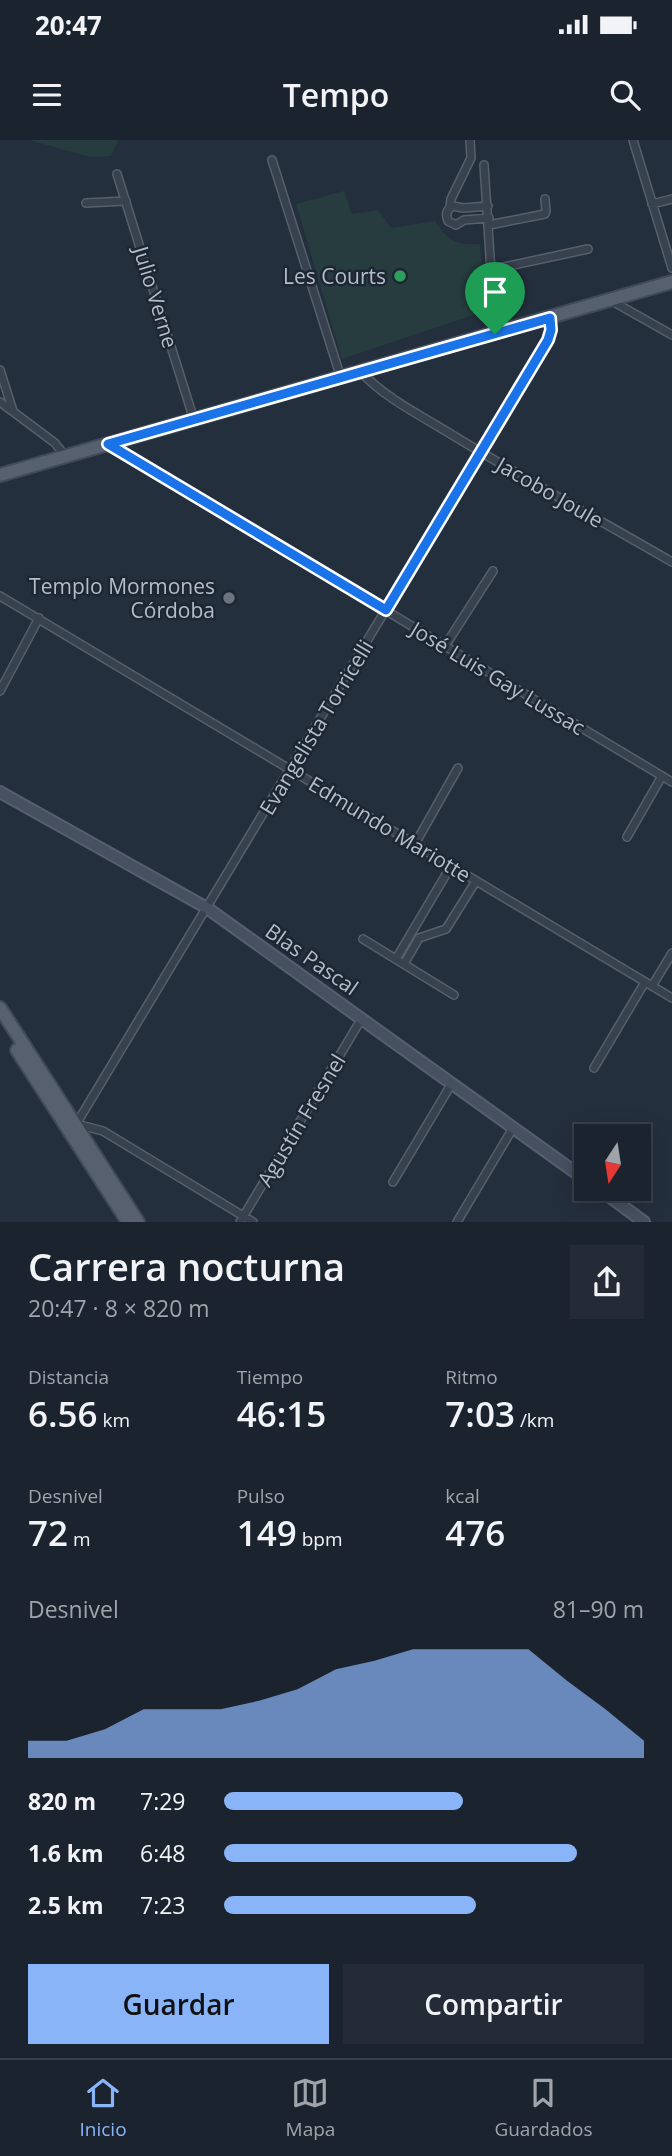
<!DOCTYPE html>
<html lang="es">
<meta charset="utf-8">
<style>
:root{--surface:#1b232e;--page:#242b36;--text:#f1f3f6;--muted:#a0a4aa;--line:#39404a;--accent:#8ab4f8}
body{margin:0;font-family:"Open Sans",sans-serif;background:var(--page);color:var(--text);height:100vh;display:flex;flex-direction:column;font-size:26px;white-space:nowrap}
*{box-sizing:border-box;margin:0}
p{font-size:23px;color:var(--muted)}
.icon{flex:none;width:38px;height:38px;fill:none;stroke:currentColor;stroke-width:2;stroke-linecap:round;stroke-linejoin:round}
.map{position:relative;height:1082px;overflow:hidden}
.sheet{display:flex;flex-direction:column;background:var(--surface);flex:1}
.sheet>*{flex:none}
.needle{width:46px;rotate:192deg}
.buttons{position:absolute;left:574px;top:984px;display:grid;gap:14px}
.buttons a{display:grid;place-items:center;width:77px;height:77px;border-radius:0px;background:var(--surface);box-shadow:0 4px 18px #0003,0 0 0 2px var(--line);font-size:35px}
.pin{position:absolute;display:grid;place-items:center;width:60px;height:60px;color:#fff;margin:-72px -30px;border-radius:50% 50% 50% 0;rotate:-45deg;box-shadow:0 0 7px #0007}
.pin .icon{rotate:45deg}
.round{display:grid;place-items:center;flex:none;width:74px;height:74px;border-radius:0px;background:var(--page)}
.head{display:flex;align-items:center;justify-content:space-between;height:119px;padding:0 28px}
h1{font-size:38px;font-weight:600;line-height:52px}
.metrics{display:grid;grid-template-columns:repeat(3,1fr);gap:10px;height:119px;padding:7px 28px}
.metrics div{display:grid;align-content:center}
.metrics b{font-size:35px;font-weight:600}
.metrics small{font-size:19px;font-weight:400}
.metrics p{font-size:19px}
.chart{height:196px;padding:14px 28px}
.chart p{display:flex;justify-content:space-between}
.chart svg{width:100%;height:126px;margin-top:7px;fill:var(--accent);opacity:.7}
.action{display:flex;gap:14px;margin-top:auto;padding:14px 28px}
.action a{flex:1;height:80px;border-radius:0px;background:var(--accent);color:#111;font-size:28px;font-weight:600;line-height:80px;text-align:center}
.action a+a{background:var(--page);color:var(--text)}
ul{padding:0 28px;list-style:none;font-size:23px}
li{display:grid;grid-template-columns:112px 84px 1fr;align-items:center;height:52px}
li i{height:18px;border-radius:9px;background:var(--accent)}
.status{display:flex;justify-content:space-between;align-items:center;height:49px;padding:0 35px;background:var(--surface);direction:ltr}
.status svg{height:19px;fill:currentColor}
header{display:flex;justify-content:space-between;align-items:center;height:91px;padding:0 28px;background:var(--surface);font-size:32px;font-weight:600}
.menu{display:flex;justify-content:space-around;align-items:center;height:98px;border-top:2px solid var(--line);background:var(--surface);font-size:19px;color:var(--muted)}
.menu a{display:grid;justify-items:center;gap:4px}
.menu .current{color:var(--accent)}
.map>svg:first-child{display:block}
.green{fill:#263c3f}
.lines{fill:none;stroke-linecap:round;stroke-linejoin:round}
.street-casing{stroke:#565f6c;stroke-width:10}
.secondary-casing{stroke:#565f6c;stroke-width:14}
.primary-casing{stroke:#414a57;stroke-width:16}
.street{stroke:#38414e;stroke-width:7}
.secondary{stroke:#465061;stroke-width:10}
.primary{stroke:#56606e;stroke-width:12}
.route-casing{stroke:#fff;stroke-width:14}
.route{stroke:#1a73e8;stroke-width:9}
.leisure-dot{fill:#2e9e5b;stroke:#1d2633;stroke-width:2.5}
.worship-dot{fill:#6b7280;stroke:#1d2633;stroke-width:2.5}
.labels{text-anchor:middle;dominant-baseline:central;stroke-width:5;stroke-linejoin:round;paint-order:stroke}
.poi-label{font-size:21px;fill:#b4bcc9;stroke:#1d2633;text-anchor:end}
.street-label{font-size:21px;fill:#b4bcc9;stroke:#1d2633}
</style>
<div class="status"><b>20:47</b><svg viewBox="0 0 49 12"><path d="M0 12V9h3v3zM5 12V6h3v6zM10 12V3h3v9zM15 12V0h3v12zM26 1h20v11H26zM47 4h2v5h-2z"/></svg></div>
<header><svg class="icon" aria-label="menu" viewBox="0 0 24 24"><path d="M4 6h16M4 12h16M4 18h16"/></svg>Tempo<svg class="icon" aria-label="search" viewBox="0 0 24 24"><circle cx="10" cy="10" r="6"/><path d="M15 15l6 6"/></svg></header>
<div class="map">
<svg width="672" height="1082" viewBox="0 0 672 1082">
<rect width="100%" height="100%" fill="#242f3e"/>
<path class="green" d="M29,0H118L111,16L90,17Z
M344,51L352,74L378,70L391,88L435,81C447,100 457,106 480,104L486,167L485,171L342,219L296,64Z"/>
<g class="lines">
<defs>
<path id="street" d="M633,0L672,128
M272,20L341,238
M484,25L495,193
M117,34L194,280
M86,63L126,61
M652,64L672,59
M488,66L463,68L453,66C447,69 445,74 448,81L456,85L464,80L489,78
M450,67L451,59L471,18L470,0
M489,85L545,74L546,71L545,59
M490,130L588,109
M612,161L672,195
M0,230L13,271
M361,232C386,259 422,276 454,296C525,339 599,380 672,422
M0,262L55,303L65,316
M108,304L672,642
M0,456L672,858
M445,506L493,431
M0,551L39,478
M627,697L662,636
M415,704L458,628
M363,799L454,855
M396,819L451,726
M404,824L419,798L446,789L476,741
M652,846L672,813
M594,928L645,842
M76,984L103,991L253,1082
M75,986L548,200L551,190L550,178
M393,1042L452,943
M240,1082L362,878
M457,1082L513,988"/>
<path id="secondary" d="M0,652L207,768L586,1040
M598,1048L644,1082"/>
<path id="primary" d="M0,335L672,142
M0,868L138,1082
M17,910L128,1082"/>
</defs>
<use href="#street" class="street-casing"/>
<use href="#secondary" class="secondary-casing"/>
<use href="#primary" class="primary-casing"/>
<use href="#street" class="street"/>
<use href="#secondary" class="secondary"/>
<use href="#primary" class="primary"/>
</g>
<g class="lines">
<defs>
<path id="route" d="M550,178L551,190L548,200L386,470L108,304Z"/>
</defs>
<use href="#route" class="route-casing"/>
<use href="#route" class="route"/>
</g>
<circle class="leisure-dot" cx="400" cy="136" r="7"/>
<circle class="worship-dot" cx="229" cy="458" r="7"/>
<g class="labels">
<g class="poi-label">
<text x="386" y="136">Les Courts</text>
<text x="215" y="446">Templo Mormones<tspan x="215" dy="24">Córdoba</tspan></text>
</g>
<g class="street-label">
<text transform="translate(156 157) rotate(73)">Julio Verne</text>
<text transform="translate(550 352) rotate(30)">Jacobo Joule</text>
<text transform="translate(498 538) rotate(31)">José Luis Gay Lussac</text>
<text transform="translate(316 587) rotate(-59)">Evangelista Torricelli</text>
<text transform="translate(390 689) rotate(31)">Edmundo Mariotte</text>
<text transform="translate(312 819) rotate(35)">Blas Pascal</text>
<text transform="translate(301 980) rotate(-59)">Agustín Fresnel</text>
</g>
</g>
</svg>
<div class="buttons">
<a><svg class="needle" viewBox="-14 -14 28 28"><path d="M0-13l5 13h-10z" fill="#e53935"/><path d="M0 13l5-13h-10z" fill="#a0a4aa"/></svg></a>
</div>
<div class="pin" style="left:495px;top:194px;background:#1e9e55"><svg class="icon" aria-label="arrive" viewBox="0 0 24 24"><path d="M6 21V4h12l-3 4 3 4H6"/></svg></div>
</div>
<section class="sheet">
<div class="head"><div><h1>Carrera nocturna</h1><p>20:47 · 8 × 820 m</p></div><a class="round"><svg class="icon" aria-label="share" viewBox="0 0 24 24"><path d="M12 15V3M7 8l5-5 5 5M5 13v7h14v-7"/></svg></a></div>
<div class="metrics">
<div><p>Distancia</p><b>6.56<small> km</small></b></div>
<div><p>Tiempo</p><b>46:15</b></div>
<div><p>Ritmo</p><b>7:03<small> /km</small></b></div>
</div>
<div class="metrics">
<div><p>Desnivel</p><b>72<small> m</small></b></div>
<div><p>Pulso</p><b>149<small> bpm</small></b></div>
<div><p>kcal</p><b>476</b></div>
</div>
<div class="chart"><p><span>Desnivel</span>81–90 m</p>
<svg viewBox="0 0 160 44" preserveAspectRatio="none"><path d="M0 44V38L10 38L20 34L30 27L40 27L50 27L60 24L70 20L80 13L90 10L100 6L110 6L120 6L130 6L140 17L150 27L160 38V44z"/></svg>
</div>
<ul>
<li><b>820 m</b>7:29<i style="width:57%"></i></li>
<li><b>1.6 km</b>6:48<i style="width:84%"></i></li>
<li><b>2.5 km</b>7:23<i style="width:60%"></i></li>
</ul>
<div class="action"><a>Guardar</a><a>Compartir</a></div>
</section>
<nav class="menu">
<a class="current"><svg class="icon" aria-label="home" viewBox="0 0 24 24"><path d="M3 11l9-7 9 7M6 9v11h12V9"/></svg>Inicio</a>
<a><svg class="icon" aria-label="map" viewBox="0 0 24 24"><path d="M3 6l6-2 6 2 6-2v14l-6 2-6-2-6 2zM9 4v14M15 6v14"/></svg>Mapa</a>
<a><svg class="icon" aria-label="saved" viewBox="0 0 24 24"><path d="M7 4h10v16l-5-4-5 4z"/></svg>Guardados</a>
</nav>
